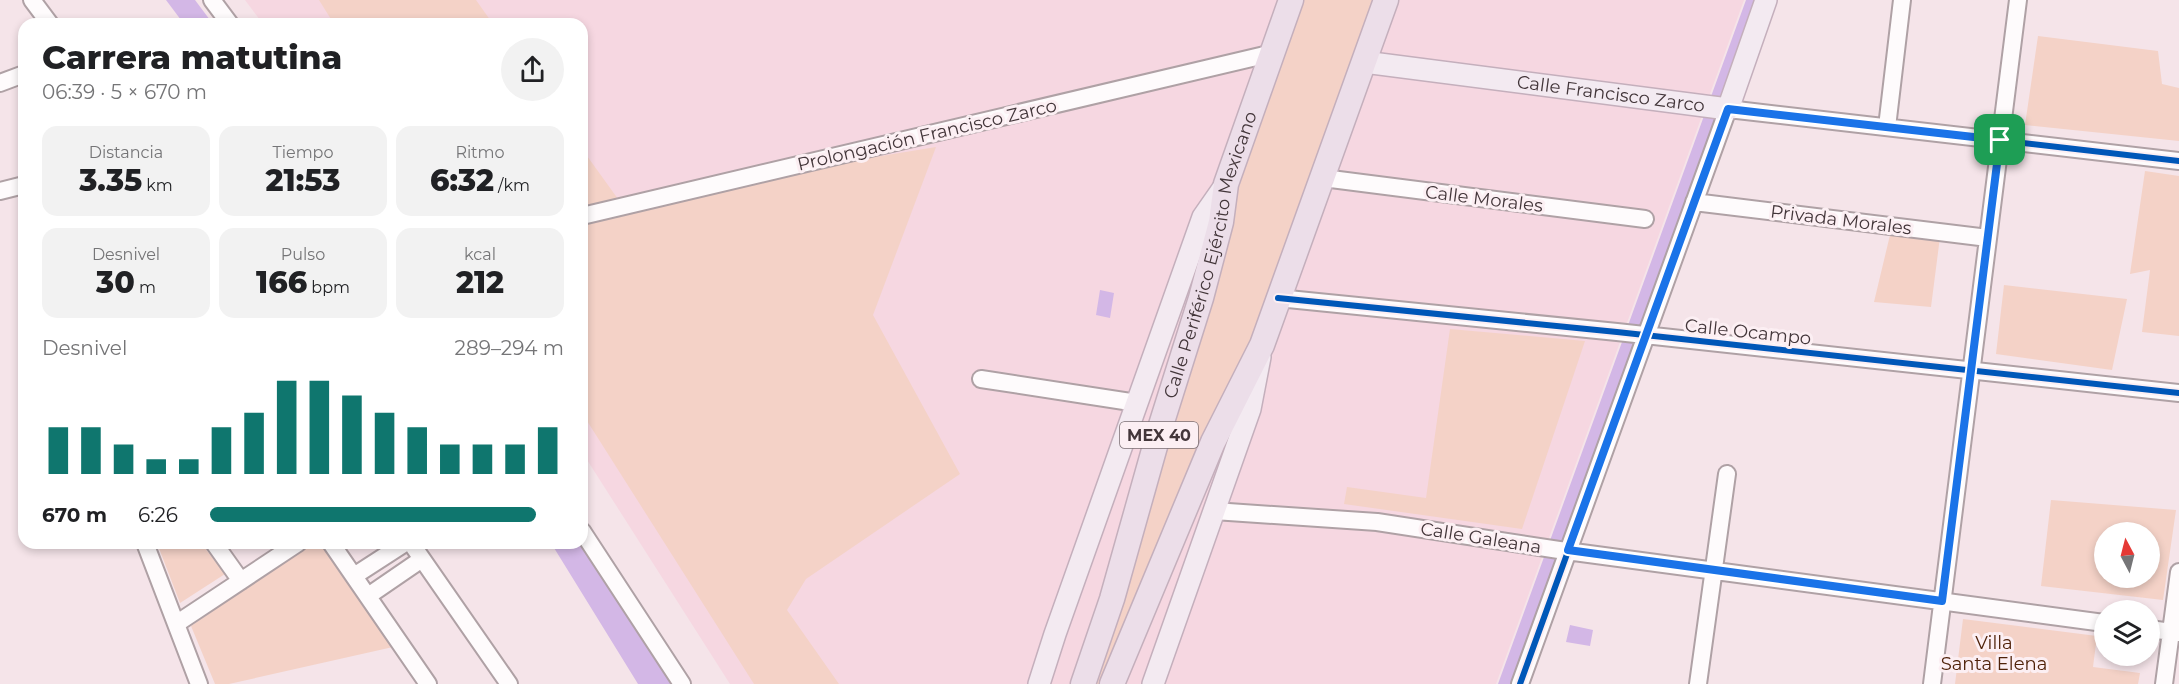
<!DOCTYPE html>
<html lang="es">
<meta charset="utf-8">
<style>
:root{--surface:#fff;--page:#f2f2f2;--text:#202124;--muted:#757577;--accent:#0f766e}
body{margin:0;font-family:Montserrat,sans-serif;background:var(--page);color:var(--text);height:100vh;display:flex;flex-direction:column;font-size:22px;white-space:nowrap}
*{box-sizing:border-box;margin:0}
p{font-size:20px;color:var(--muted)}
.icon{flex:none;width:33px;height:33px;fill:none;stroke:currentColor;stroke-width:2;stroke-linecap:round;stroke-linejoin:round}
.map{position:relative;flex:1;overflow:hidden}
.sheet{position:absolute;left:18px;top:18px;width:570px;height:531px;display:flex;flex-direction:column;background:var(--surface);border-radius:18px;box-shadow:0 3px 9px #0003}
.sheet>*{flex:none}
.needle{width:39px;rotate:353deg}
.fabs{position:absolute;left:2094px;top:522px;display:grid;gap:12px}
.fabs a{display:grid;place-items:center;width:66px;height:66px;border-radius:50%;background:var(--surface);box-shadow:0 3px 9px #0003;font-size:30px}
.pin{position:absolute;display:grid;place-items:center;width:51px;height:51px;color:#fff;margin:-26px;border-radius:12px;box-shadow:0 3px 9px #0006}
.round{display:grid;place-items:center;flex:none;width:63px;height:63px;border-radius:32px;background:var(--page)}
.headline{display:flex;align-items:center;justify-content:space-between;height:102px;padding:0 24px}
h1{font-size:33px;font-weight:800;line-height:45px}
.stats{display:grid;grid-template-columns:repeat(3,1fr);gap:9px;height:102px;padding:6px 24px}
.stats div{display:grid;align-content:center;border-radius:15px;background:var(--page);text-align:center}
.stats b{font-size:30px;font-weight:800}
.stats small{font-size:16px;font-weight:400}
.stats p{font-size:16px}
.chart{height:168px;padding:12px 24px}
.chart p{display:flex;justify-content:space-between}
.chart svg{width:100%;height:108px;margin-top:6px;stroke:var(--accent);stroke-width:6}
ul{padding:0 24px;list-style:none;font-size:20px}
li{display:grid;grid-template-columns:96px 72px 1fr;align-items:center;height:45px}
li i{height:15px;border-radius:8px;background:var(--accent)}
.map>svg:first-child{display:block}
.built{fill:#f6d7e1}
.green{fill:#f4d2c7;fill-rule:evenodd}
.water{fill:#d3b7e6}
.lines{fill:none;stroke-linecap:round;stroke-linejoin:round}
.minor-casing{stroke:#afa1a5;stroke-width:20}
.major-casing{stroke:#c4afbc;stroke-width:24}
.highway-casing{stroke:#c4afbc;stroke-width:27}
.minor{stroke:#fefbfc;stroke-width:16}
.major{stroke:#f3eaf1;stroke-width:21}
.highway{stroke:#ecdee9;stroke-width:24}
.cycleway-casing{stroke:#fceff3;stroke-width:10}
.cycleway{stroke:#0057b8;stroke-width:6}
.route-casing{stroke:#fff;stroke-width:12}
.route{stroke:#1a73e8;stroke-width:8}
.labels{text-anchor:middle;dominant-baseline:central;stroke-width:6;stroke-linejoin:round;paint-order:stroke}
.shield{fill:#fceff3;stroke:#7a6e72;stroke-width:1.5}
.shield-label{font-size:16px;font-weight:bold;fill:#43363a}
.street-label{font-size:18px;fill:#43363a;stroke:#fceff3}
.park-label{font-size:18px;fill:#4f2209;stroke:#fceff3}
</style>
<div class="map">
<svg width="2179" height="684" viewBox="0 0 2179 684">
<rect width="100%" height="100%" fill="#f5e4e9"/>
<path class="built" d="M245,0H1744L1496,684H730L582,452V24H263Z"/>
<path class="green" d="M319,0H476L493,24H334Z
M1302,0H1387L1258,342L1110,684H1092L1225,228Z
M2038,36L2158,51L2162,84L2179,88V141L2025,125Z
M936,147L873,315L960,474L806,579L787,610L839,684H754L582,413V149L618,199Z
M2145,171L2179,176V336L2142,332L2150,270L2130,274Z
M1890,235L1940,237L1931,307L1874,302Z
M2004,285L2127,299L2112,370L1996,354Z
M1450,329L1585,341L1522,529L1344,504L1347,487L1426,498Z
M2051,500L2176,510L2163,600L2041,586ZM2104,532H2150V578H2104Z
M157,543H201L225,574L180,603Z
M312,543H321L393,647L229,684H215L191,626Z
M1963,619L2097,636L2093,667L2140,673L2138,684H1955Z"/>
<path class="water" d="M166,0H195L213,24H184Z
M1746,0H1761L1514,684H1498Z
M1100,290L1114,293L1110,318L1096,315Z
M551,543H582L674,684H638Z
M1570,625L1593,630L1590,646L1566,642Z"/>
<g class="lines">
<defs>
<path id="minor" d="M32,0L50,24
M212,0L230,24
M0,83L24,74
M1887,127L1902,0
M1323,178L1645,219
M0,191L24,185
M1694,202L1988,238
M582,216L1273,53
M1278,298L1617,332L2179,393
M981,379L1137,403
M1214,511L1377,522L1559,550L2104,623
M582,531L682,684
M145,543L199,684
M214,543L241,581
M331,543L428,684
M411,543L509,684
M354,576L405,543
M368,596L422,559
M176,624L298,543
M2150,629L2179,633
M1520,684L1728,109L2179,161
M1698,684L1727,474
M1932,684L2018,0
M2164,684L2179,572"/>
<g id="major">
<path id="s1" d="M1364,62L1728,109L1766,0"/>
<path d="M1039,684L1055,634L1203,217L1226,184"/>
<path d="M1153,684L1250,409L1260,357"/>
</g>
<g id="highway">
<path id="s2" d="M1083,684L1112,599L1161,425L1201,298L1221,222L1226,184L1291,0"/>
<path d="M1112,684L1213,442L1262,345L1386,0"/>
</g>
</defs>
<use href="#minor" class="minor-casing"/>
<use href="#major" class="major-casing"/>
<use href="#highway" class="highway-casing"/>
<use href="#minor" class="minor"/>
<use href="#major" class="major"/>
<use href="#highway" class="highway"/>
<defs>
<path id="cycleway" d="M1278,298L1617,332L2179,393
M1520,684L1728,109L2179,161"/>
</defs>
<use href="#cycleway" class="cycleway-casing"/>
<use href="#cycleway" class="cycleway"/>
</g>
<g class="lines">
<defs>
<path id="route" d="M1728,109L2000,140L1942,601L1568,550Z"/>
</defs>
<use href="#route" class="route-casing"/>
<use href="#route" class="route"/>
</g>
<g class="labels">
<rect class="shield" x="1120" y="422" width="78" height="26" rx="4.5"/>
<g class="shield-label">
<text x="1159" y="435">MEX 40</text>
</g>
<g class="street-label">
<text stroke="none"><textPath href="#s1" startOffset="249">Calle Francisco Zarco</textPath></text>
<text transform="translate(927 135) rotate(-13)">Prolongación Francisco Zarco</text>
<text transform="translate(1484 199) rotate(7)">Calle Morales</text>
<text transform="translate(1841 220) rotate(7)">Privada Morales</text>
<text stroke="none"><textPath href="#s2" startOffset="448">Calle Periférico Ejército Mexicano</textPath></text>
<text transform="translate(1748 332) rotate(6)">Calle Ocampo</text>
<text transform="translate(1481 538) rotate(9)">Calle Galeana</text>
</g>
<g class="park-label">
<text x="1994" y="643">Villa<tspan x="1994" dy="21">Santa Elena</tspan></text>
</g>
</g>
</svg>
<div class="fabs">
<a><svg class="needle" viewBox="-14 -14 28 28"><path d="M0-13l5 13h-10z" fill="#e53935"/><path d="M0 13l5-13h-10z" fill="#757577"/></svg></a>
<a><svg class="icon" aria-label="layers" viewBox="0 0 24 24"><path d="M12 4l9 5-9 5-9-5zM3 14l9 5 9-5"/></svg></a>
</div>
<div class="pin" style="left:2000px;top:140px;background:#1e9e55"><svg class="icon" aria-label="arrive" viewBox="0 0 24 24"><path d="M6 21V4h12l-3 4 3 4H6"/></svg></div>
<section class="sheet">
<div class="headline"><div><h1>Carrera matutina</h1><p>06:39 · 5 × 670 m</p></div><a class="round"><svg class="icon" aria-label="share" viewBox="0 0 24 24"><path d="M12 15V3M7 8l5-5 5 5M5 13v7h14v-7"/></svg></a></div>
<div class="stats">
<div><p>Distancia</p><b>3.35<small> km</small></b></div>
<div><p>Tiempo</p><b>21:53</b></div>
<div><p>Ritmo</p><b>6:32<small> /km</small></b></div>
</div>
<div class="stats">
<div><p>Desnivel</p><b>30<small> m</small></b></div>
<div><p>Pulso</p><b>166<small> bpm</small></b></div>
<div><p>kcal</p><b>212</b></div>
</div>
<div class="chart"><p><span>Desnivel</span>289–294 m</p>
<svg viewBox="0 0 160 44" preserveAspectRatio="none"><path d="M5 44V25M15 44V25M25 44V32M35 44V38M45 44V38M55 44V25M65 44V19M75 44V6M85 44V6M95 44V12M105 44V19M115 44V25M125 44V32M135 44V32M145 44V32M155 44V25"/></svg>
</div>
<ul>
<li><b>670 m</b>6:26<i style="width:92%"></i></li>
</ul>
</section>
</div>
